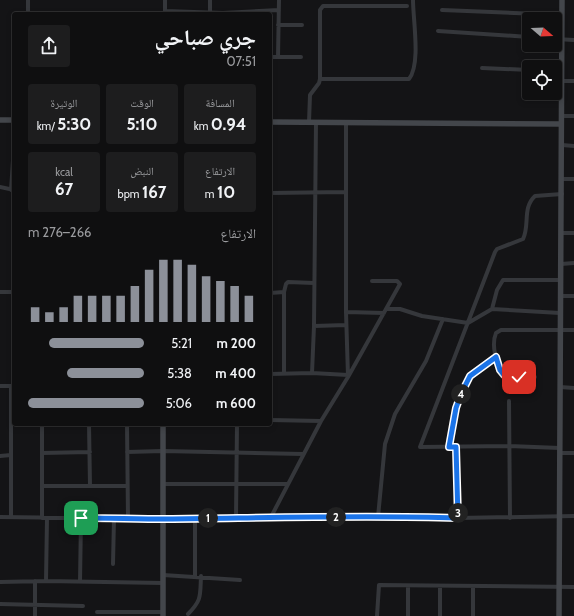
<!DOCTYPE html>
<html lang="ar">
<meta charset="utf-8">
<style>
:root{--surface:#0f0f10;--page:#1d1d1e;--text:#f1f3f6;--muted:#9b9c9f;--line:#2f2f30;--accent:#8c9099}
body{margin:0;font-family:Cabin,"Noto Naskh Arabic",sans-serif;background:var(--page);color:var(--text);direction:rtl;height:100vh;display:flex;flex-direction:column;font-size:15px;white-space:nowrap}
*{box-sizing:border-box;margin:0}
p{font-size:13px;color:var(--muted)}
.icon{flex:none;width:22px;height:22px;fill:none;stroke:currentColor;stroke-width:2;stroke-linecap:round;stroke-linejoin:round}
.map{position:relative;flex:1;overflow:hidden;direction:ltr}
.panel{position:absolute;left:12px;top:12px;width:260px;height:414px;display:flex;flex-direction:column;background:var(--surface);border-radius:4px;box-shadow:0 2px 6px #0003,0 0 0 1px var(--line);direction:rtl}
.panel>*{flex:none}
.needle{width:26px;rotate:109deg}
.controls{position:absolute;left:522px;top:12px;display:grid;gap:8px}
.controls a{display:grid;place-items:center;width:40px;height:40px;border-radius:4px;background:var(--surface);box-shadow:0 2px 6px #0003,0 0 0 1px var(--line);font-size:20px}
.pin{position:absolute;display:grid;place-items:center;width:34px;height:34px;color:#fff;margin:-17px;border-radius:8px;box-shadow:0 2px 6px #0006}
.km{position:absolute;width:20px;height:20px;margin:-10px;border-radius:50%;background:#222;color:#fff;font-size:11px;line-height:20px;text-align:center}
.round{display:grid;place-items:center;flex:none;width:42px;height:42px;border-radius:4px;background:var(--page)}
.summary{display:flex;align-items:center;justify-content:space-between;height:68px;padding:0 16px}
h1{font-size:22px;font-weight:800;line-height:30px}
.figures{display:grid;grid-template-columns:repeat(3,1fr);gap:6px;height:68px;padding:4px 16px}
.figures div{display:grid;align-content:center;border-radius:4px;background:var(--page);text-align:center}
.figures b{font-size:17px;font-weight:800}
.figures small{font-size:11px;font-weight:400}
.figures p{font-size:11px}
.chart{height:112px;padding:8px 16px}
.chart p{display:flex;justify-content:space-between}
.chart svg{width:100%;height:72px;margin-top:4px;stroke:var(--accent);stroke-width:6}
ul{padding:0 16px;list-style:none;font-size:13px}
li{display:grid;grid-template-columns:64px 48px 1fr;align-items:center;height:30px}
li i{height:10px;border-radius:5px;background:var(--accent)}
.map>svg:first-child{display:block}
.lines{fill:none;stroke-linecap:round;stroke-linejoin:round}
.street{stroke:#35373b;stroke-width:4}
.secondary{stroke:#43464b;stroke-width:5.5}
.route-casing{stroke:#fff;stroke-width:8}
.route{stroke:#1a73e8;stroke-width:5}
</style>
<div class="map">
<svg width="574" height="616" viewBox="0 0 574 616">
<rect width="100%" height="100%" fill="#141416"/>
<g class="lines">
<path class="street" d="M165,0V14
M210,0V13
M442,10L562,15
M165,11L223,13L279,10
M28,14V0
M278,25H302
M438,31L529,37
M555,39L574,40
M270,57H301
M278,57L279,0
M482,68L529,70
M555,71H562
M320,79H409C421,64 413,20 413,0
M562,81H574
M561,116H574
M309,122L310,95L319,83L320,79V10L323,6H407
M346,122V312L348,376
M562,145L574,146
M562,179H574
M0,187L14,190
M11,190L14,146
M270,193L346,192
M561,233H574
M270,261V122
M561,264L574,263
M0,292H14
M270,293L284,292
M561,296H574
M386,309H400L422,316L468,323L492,309L560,313
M492,309L497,290L503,280H561
M346,312L384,313
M314,326L346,325
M312,373L314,326L316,122
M270,374L312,373L348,375
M284,374V292L286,284L288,282L314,283
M535,377H519L504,375C496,365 491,345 496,333L501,330H574
M0,386H14
M560,387L574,388
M509,401L510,518
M270,420L321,421
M89,424L90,486
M127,424L128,518
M449,447L456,408L461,394L470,376L496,357
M456,447L458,518
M560,448L509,446L420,447L495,252L497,249L523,239C530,225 522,208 535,196L562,194
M127,452L163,451L303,454
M42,453L90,452
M560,453H574
M0,456L11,455
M163,484H287
M42,486H127
M0,517L163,519L271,517L397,516L458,518L574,516
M11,517V386
M271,517L321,421L348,377L400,284L397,281H372
M378,517L385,444L395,414L426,361L443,319
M42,518V424
M236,518L237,424
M195,519V576
M113,564L114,518
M163,575L240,580
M46,581L47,518
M0,582L46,581L163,583
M80,582L81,518
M440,586V616
M0,604L83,606
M97,612H163
M188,614C202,600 200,596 201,576
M35,616V581
M377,616L379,585L574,587
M408,616V586
M473,616V586"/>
<path class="secondary" d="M0,120H14
M270,122L561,124
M163,616V424
M559,616L562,0"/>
</g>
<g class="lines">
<defs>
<path id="route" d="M81,518C109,518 138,519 166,519C263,518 361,515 458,518L456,447H449L456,408L461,394L470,376L496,357L500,370L504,375L519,377"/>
</defs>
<use href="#route" class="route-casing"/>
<use href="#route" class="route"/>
</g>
</svg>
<div class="controls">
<a><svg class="needle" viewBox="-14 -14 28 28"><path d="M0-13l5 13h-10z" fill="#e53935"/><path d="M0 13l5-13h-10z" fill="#9b9c9f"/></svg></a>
<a><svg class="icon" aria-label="locate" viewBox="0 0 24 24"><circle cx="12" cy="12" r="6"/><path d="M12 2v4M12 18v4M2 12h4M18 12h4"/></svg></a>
</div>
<div class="pin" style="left:81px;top:518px;background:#1e9e55"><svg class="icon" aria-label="arrive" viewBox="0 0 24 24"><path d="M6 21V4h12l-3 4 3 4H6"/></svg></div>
<div class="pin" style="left:519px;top:377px;background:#d93025"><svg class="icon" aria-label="check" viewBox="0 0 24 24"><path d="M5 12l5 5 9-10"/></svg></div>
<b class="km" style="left:208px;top:518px">1</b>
<b class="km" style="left:336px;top:517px">2</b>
<b class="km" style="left:458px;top:513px">3</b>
<b class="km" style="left:461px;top:394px">4</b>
<section class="panel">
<div class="summary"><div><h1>جري صباحي</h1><p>07:51</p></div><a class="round"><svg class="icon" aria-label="share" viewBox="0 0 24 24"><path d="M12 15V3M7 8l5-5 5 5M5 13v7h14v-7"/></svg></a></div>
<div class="figures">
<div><p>المسافة</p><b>0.94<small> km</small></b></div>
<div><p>الوقت</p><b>5:10</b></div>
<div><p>الوتيرة</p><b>5:30<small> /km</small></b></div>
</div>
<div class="figures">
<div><p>الارتفاع</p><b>10<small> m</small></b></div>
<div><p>النبض</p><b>167<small> bpm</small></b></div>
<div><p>kcal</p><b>67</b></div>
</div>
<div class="chart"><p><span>الارتفاع</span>266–276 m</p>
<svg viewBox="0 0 160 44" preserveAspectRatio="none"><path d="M5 44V35M15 44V38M25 44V35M35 44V28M45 44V28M55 44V28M65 44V28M75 44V22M85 44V12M95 44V6M105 44V6M115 44V9M125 44V16M135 44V19M145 44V22M155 44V28"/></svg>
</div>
<ul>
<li><b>200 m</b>5:21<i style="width:82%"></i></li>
<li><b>400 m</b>5:38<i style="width:66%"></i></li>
<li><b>600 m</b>5:06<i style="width:100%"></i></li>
</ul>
</section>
</div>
